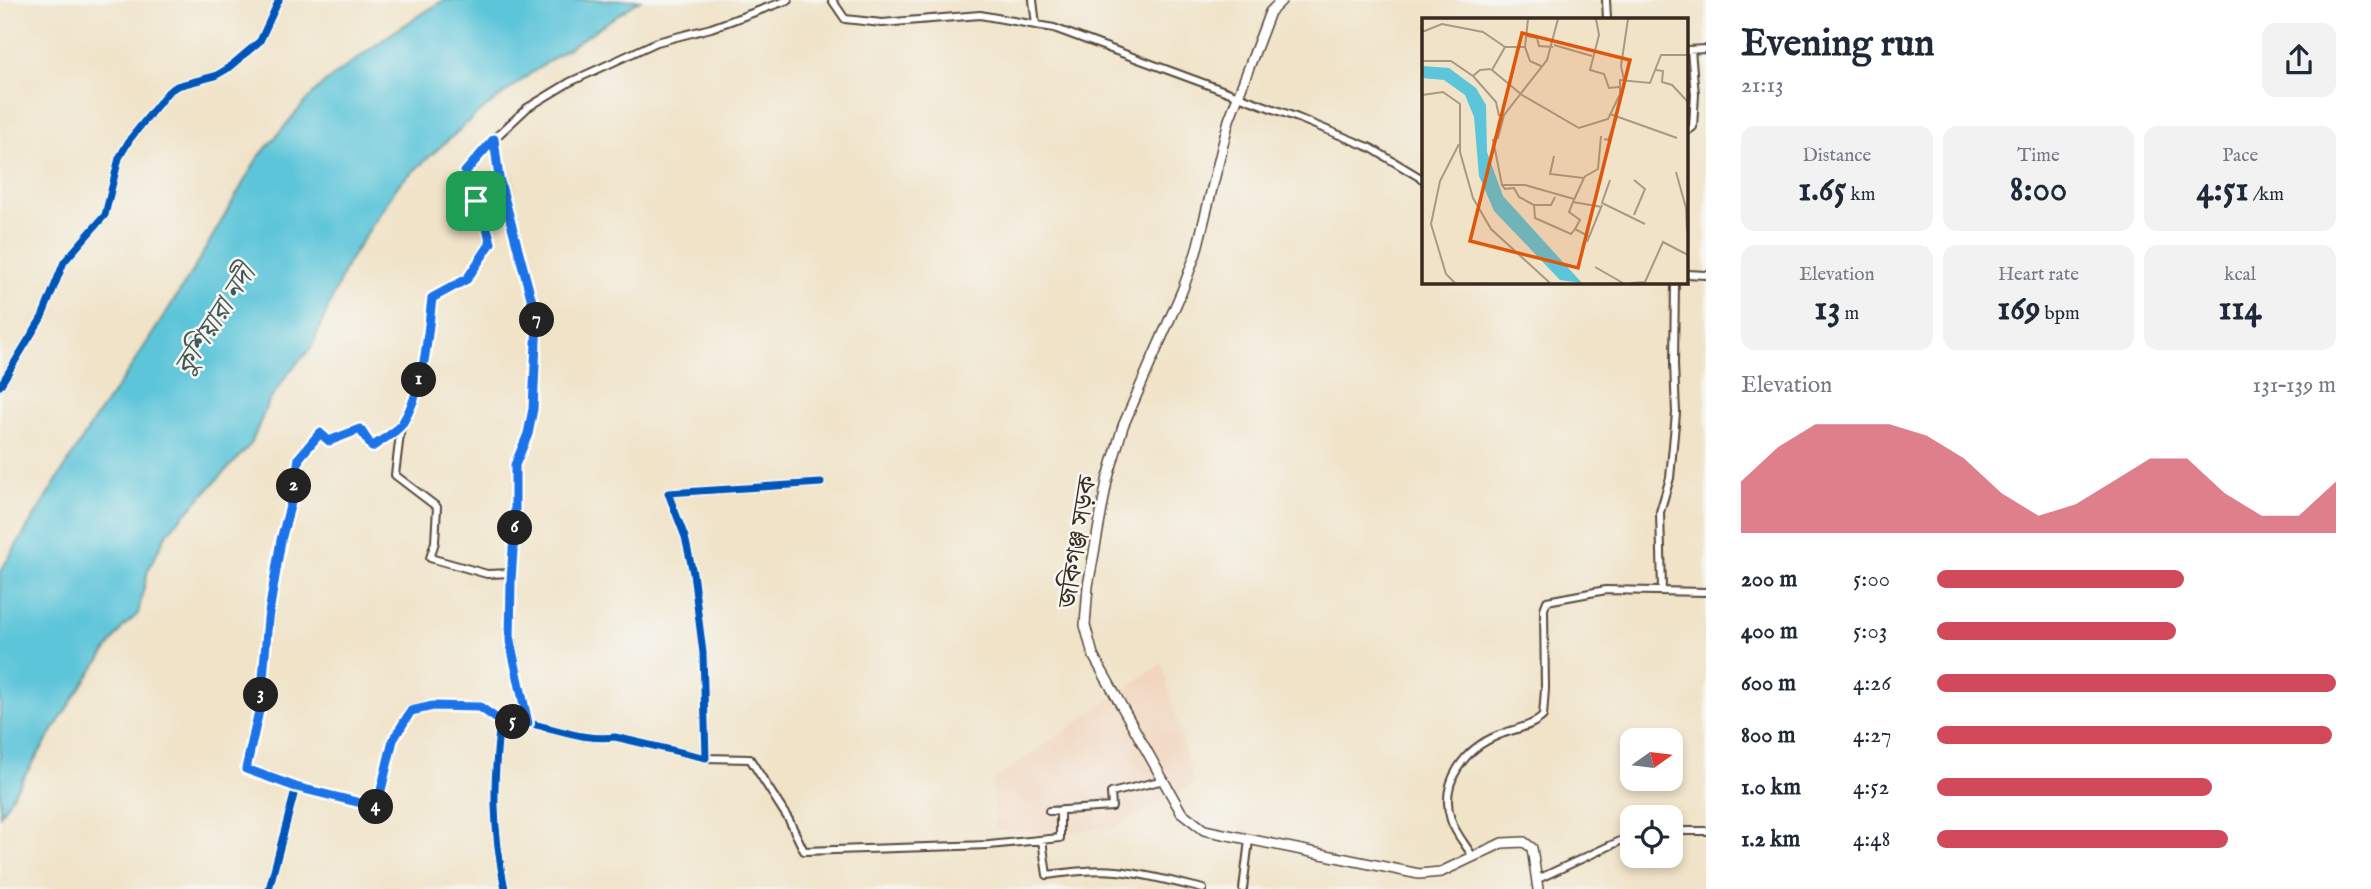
<!DOCTYPE html>
<meta charset="utf-8">
<style>
:root{--surface:#fff;--page:#f2f2f3;--text:#1f2937;--muted:#747a83;--accent:#d1495b}
body{margin:0;font-family:"IM FELL English","Noto Serif Bengali",serif;background:var(--page);color:var(--text);height:100vh;display:flex;flex-direction:column;font-size:26px;white-space:nowrap}
*{box-sizing:border-box;margin:0}
p{font-size:23px;color:var(--muted)}
.icon{flex:none;width:38px;height:38px;fill:none;stroke:currentColor;stroke-width:2;stroke-linecap:round;stroke-linejoin:round}
.map{position:relative;flex:1;overflow:hidden}
.panel{display:flex;flex-direction:column;background:var(--surface);width:665px}
.panel>*{flex:none}
.needle{width:46px;rotate:76deg}
.buttons{position:absolute;left:1620px;top:728px;display:grid;gap:14px}
.buttons a{display:grid;place-items:center;width:63px;height:63px;border-radius:14px;background:var(--surface);box-shadow:0 4px 10px #0003;font-size:35px}
.pin{position:absolute;display:grid;place-items:center;width:60px;height:60px;color:#fff;margin:-30px;border-radius:14px;box-shadow:0 4px 10px #0006}
.km{position:absolute;width:35px;height:35px;margin:-18px;border-radius:50%;background:#222;color:#fff;font-size:19px;line-height:35px;text-align:center}
.round{display:grid;place-items:center;flex:none;width:74px;height:74px;border-radius:14px;background:var(--page)}
.head{display:flex;align-items:center;justify-content:space-between;height:119px;padding:0 35px}
h1{font-size:38px;font-weight:800;line-height:52px}
.metrics{display:grid;grid-template-columns:repeat(3,1fr);gap:10px;height:119px;padding:7px 35px}
.metrics div{display:grid;align-content:center;border-radius:14px;background:var(--page);text-align:center}
.metrics b{font-size:35px;font-weight:800}
.metrics small{font-size:19px;font-weight:400}
.metrics p{font-size:19px}
.chart{height:196px;padding:14px 35px}
.chart p{display:flex;justify-content:space-between}
.chart svg{width:100%;height:126px;margin-top:7px;fill:var(--accent);opacity:.7}
ul{padding:0 35px;list-style:none;font-size:23px}
li{display:grid;grid-template-columns:112px 84px 1fr;align-items:center;height:52px}
li i{height:18px;border-radius:9px;background:var(--accent)}
main{display:flex;flex:1;min-height:0}
.map>svg:first-child{display:block}
.built{fill:#f1d5bd}
.water{fill:#5dc5d9;stroke:#4c787c;stroke-width:2}
.lines{fill:none;stroke-linecap:round;stroke-linejoin:round}
.minor-casing{stroke:#564638;stroke-width:10}
.secondary-casing{stroke:#564638;stroke-width:12}
.minor{stroke:#fff;stroke-width:6}
.secondary{stroke:#fff;stroke-width:9}
.cycleway-casing{stroke:#f6f6f2;stroke-width:11}
.cycleway{stroke:#0057b8;stroke-width:7}
.route-casing{stroke:#fff;stroke-width:14}
.route{stroke:#1a73e8;stroke-width:9}
.labels{text-anchor:middle;dominant-baseline:central;stroke-width:5;stroke-linejoin:round;paint-order:stroke}
.street-label{font-size:26px;fill:#3b2a1e;stroke:#f6f6f2}
.water-label{font-size:28px;font-style:italic;fill:#455856;stroke:#f6f6f2}
.inset-road{fill:none;stroke:#a89984;stroke-width:2}
.view{fill:#df570d;fill-opacity:0.15;stroke:#df570d;stroke-width:3.5}
.inset-edge{fill:none;stroke:#3b2a1e;stroke-width:3.5}
</style>
<main>
<div class="map">
<svg width="1706" height="889" viewBox="0 0 1706 889">
<rect width="100%" height="100%" fill="#f6f6f2"/>
<filter id="ink" filterUnits="userSpaceOnUse"><feTurbulence type="fractalNoise" baseFrequency=".0143" numOctaves="2"/><feDisplacementMap in="SourceGraphic" scale="14" xChannelSelector="R" yChannelSelector="G"/><feConvolveMatrix kernelMatrix="1 2 1 2 8 2 1 2 1" color-interpolation-filters="sRGB"/></filter>
<filter id="wash" filterUnits="userSpaceOnUse"><feTurbulence type="fractalNoise" baseFrequency=".00686" numOctaves="4" result="noise"/><feDisplacementMap in="SourceGraphic" scale="28" xChannelSelector="R" yChannelSelector="G"/><feGaussianBlur stdDeviation="1.57" result="paint"/><feColorMatrix in="noise" values="0 0 0 0 0 0 0 0 0 0 0 0 0 0 0 0 0 1.4 0 .05"/><feComposite in="paint" operator="in"/></filter>
<g filter="url(#wash)">
<rect width="100%" height="100%" fill="#f0e3c8"/>
<path class="built" d="M1162,663L1194,784L1112,828L1042,833L995,830L993,781Z"/>
<path class="water" d="M444,0H640L530,74L476,115L399,184L347,264L311,348L290,371L268,403L251,444L167,533L148,570L138,614L123,627L76,694L0,815V572L96,417L130,369L191,274L257,159L306,101L323,84L392,33Z"/>
</g>
<g filter="url(#ink)">
<g class="lines">
<defs>
<path id="minor" d="M832,0L845,19L882,23L980,15L1036,25
M1033,0L1036,25L1054,28L1298,118L1371,148L1424,180
M1606,0L1607,19
M1687,50L1706,49
M1687,131L1693,127L1695,94L1691,50
M1687,274L1706,275
M0,386L42,317L64,262L105,215L119,158L130,139L168,92L177,86L215,76L227,69L260,41L279,0
M401,426L395,475L437,507L435,542L430,558L487,574L512,573
M1662,590L1660,512L1670,478L1676,413L1674,364L1675,282
M528,723L511,641V581L515,518V465L528,434L533,409L537,320L499,178L494,139L527,108L570,82L657,42L711,28L788,0
M706,758L750,759L789,820L804,851L989,845L1060,838V810
M296,787L377,807L393,740L411,711L433,707H480L500,721
M1049,811L1112,807L1111,793L1164,780
M1671,831H1706
M1042,840L1047,875C1070,872 1094,869 1117,871C1146,874 1175,882 1203,889
M1473,857C1466,845 1455,833 1451,820C1439,782 1465,748 1499,735C1513,729 1532,727 1543,716L1545,689L1544,609L1547,601L1606,590L1706,592
M1538,879L1633,835
M269,889L296,787L246,769L261,702L268,619L281,540L293,495L299,458L320,433L329,441L360,429L372,447C381,440 396,433 402,424C425,388 427,339 431,298L467,279L491,243L485,221L465,172L494,139
M505,889C492,827 493,783 500,721C509,722 519,722 528,723C558,729 584,741 615,737L706,758L703,653L693,573L685,537L668,493L821,483
M1243,889L1249,840"/>
<path id="secondary" d="M1282,0L1270,12L1229,120L1196,253L1182,291L1123,426L1107,481L1088,586L1085,625L1093,655L1181,812L1204,830L1419,874L1441,872L1502,843L1524,842L1532,848L1538,889"/>
</defs>
<use href="#minor" class="minor-casing"/>
<use href="#secondary" class="secondary-casing"/>
<use href="#minor" class="minor"/>
<use href="#secondary" class="secondary"/>
<defs>
<path id="cycleway" d="M0,386L42,317L64,262L105,215L119,158L130,139L168,92L177,86L215,76L227,69L260,41L279,0
M269,889L296,787L246,769L261,702L268,619L281,540L293,495L299,458L320,433L329,441L360,429L372,447C381,440 396,433 402,424C425,388 427,339 431,298L467,279L491,243L485,221L465,172L494,139
M505,889C492,827 493,783 500,721C509,722 519,722 528,723C558,729 584,741 615,737L706,758L703,653L693,573L685,537L668,493L821,483"/>
</defs>
<use href="#cycleway" class="cycleway-casing"/>
<use href="#cycleway" class="cycleway"/>
</g>
</g>
<g class="lines" filter="url(#ink)">
<defs>
<path id="route" d="M494,139L499,178L537,320L533,409L528,434L515,465V518L511,581L510,641L528,723L500,721L480,707L433,706L411,711L393,740L377,807L296,787L246,769L261,702L268,619L281,540L293,495L299,458L320,433L329,441L360,429L372,447C381,440 396,433 402,424C425,387 427,340 432,298L467,279L491,243L485,221L465,172Z"/>
</defs>
<use href="#route" class="route-casing"/>
<use href="#route" class="route"/>
</g>
<g class="labels">
<g class="street-label">
<text transform="translate(1078 542) rotate(-81)">জকিগঞ্জ সড়ক</text>
</g>
<g class="water-label">
<text transform="translate(216 321) rotate(-57)">কুশিয়ারা নদী</text>
</g>
</g>
<g transform="translate(1422 18)">
<rect width="266" height="266" fill="#f0e3c8"/>
<path d="M0,48L27,50L54,70L64,87L65,134L81,178L160,265L138,262L72,193L57,158L52,99L43,77L22,62L0,60Z" fill="#5dc5d9"/>
<path class="inset-road" d="M174,1L177,17L168,52L182,56L187,70L197,69M0,14L20,6L61,14L83,29L70,52L100,77L157,110L186,101L198,76V62L228,65L239,37H266M105,18L115,20L117,28L131,29M132,27L170,38M83,29H103L108,43L119,48M103,29L106,1M0,43H29L51,58L58,52L69,51M234,52L241,53L240,64L250,67L266,84M51,58L74,84L77,98M202,62L199,48L206,1M0,77L21,74L38,86V134L51,180L69,211L128,265M188,96L255,120M77,97H82L125,42L136,1M82,97L76,120L71,122L80,167H103L152,181M182,121L186,122L195,99M132,138L128,156L162,160L151,184L180,189M254,154L264,190L265,213M162,159L176,151L179,118M188,162L180,185L223,206M212,162L223,171L212,197M80,167L83,171L92,170L97,179L112,187L113,200L149,216L153,211L168,219M151,184L147,194L158,202L153,211M112,187H129L133,179M165,224L180,187M173,249L201,265M33,265L24,256L9,206L18,163L37,126M209,265L223,264L241,224L266,237"/>
<path class="view" d="M100,15L208,42L156,250L48,223Z"/>
<rect width="266" height="266" class="inset-edge"/>
</g>
</svg>
<div class="buttons">
<a><svg class="needle" viewBox="-14 -14 28 28"><path d="M0-13l5 13h-10z" fill="#e53935"/><path d="M0 13l5-13h-10z" fill="#747a83"/></svg></a>
<a><svg class="icon" aria-label="locate" viewBox="0 0 24 24"><circle cx="12" cy="12" r="6"/><path d="M12 2v4M12 18v4M2 12h4M18 12h4"/></svg></a>
</div>
<div class="pin" style="left:476px;top:201px;background:#1e9e55"><svg class="icon" aria-label="arrive" viewBox="0 0 24 24"><path d="M6 21V4h12l-3 4 3 4H6"/></svg></div>
<b class="km" style="left:419px;top:380px">1</b>
<b class="km" style="left:294px;top:486px">2</b>
<b class="km" style="left:261px;top:695px">3</b>
<b class="km" style="left:376px;top:807px">4</b>
<b class="km" style="left:513px;top:722px">5</b>
<b class="km" style="left:515px;top:528px">6</b>
<b class="km" style="left:537px;top:320px">7</b>
</div>
<section class="panel">
<div class="head"><div><h1>Evening run</h1><p>21:13</p></div><a class="round"><svg class="icon" aria-label="share" viewBox="0 0 24 24"><path d="M12 15V3M7 8l5-5 5 5M5 13v7h14v-7"/></svg></a></div>
<div class="metrics">
<div><p>Distance</p><b>1.65<small> km</small></b></div>
<div><p>Time</p><b>8:00</b></div>
<div><p>Pace</p><b>4:51<small> /km</small></b></div>
</div>
<div class="metrics">
<div><p>Elevation</p><b>13<small> m</small></b></div>
<div><p>Heart rate</p><b>169<small> bpm</small></b></div>
<div><p>kcal</p><b>114</b></div>
</div>
<div class="chart"><p><span>Elevation</span>131–139 m</p>
<svg viewBox="0 0 160 44" preserveAspectRatio="none"><path d="M0 44V26L10 14L20 6L30 6L40 6L50 10L60 18L70 30L80 38L90 34L100 26L110 18L120 18L130 30L140 38L150 38L160 26V44z"/></svg>
</div>
<ul>
<li><b>200 m</b>5:00<i style="width:62%"></i></li>
<li><b>400 m</b>5:03<i style="width:60%"></i></li>
<li><b>600 m</b>4:26<i style="width:100%"></i></li>
<li><b>800 m</b>4:27<i style="width:99%"></i></li>
<li><b>1.0 km</b>4:52<i style="width:69%"></i></li>
<li><b>1.2 km</b>4:48<i style="width:73%"></i></li>
</ul>
</section>
</main>
